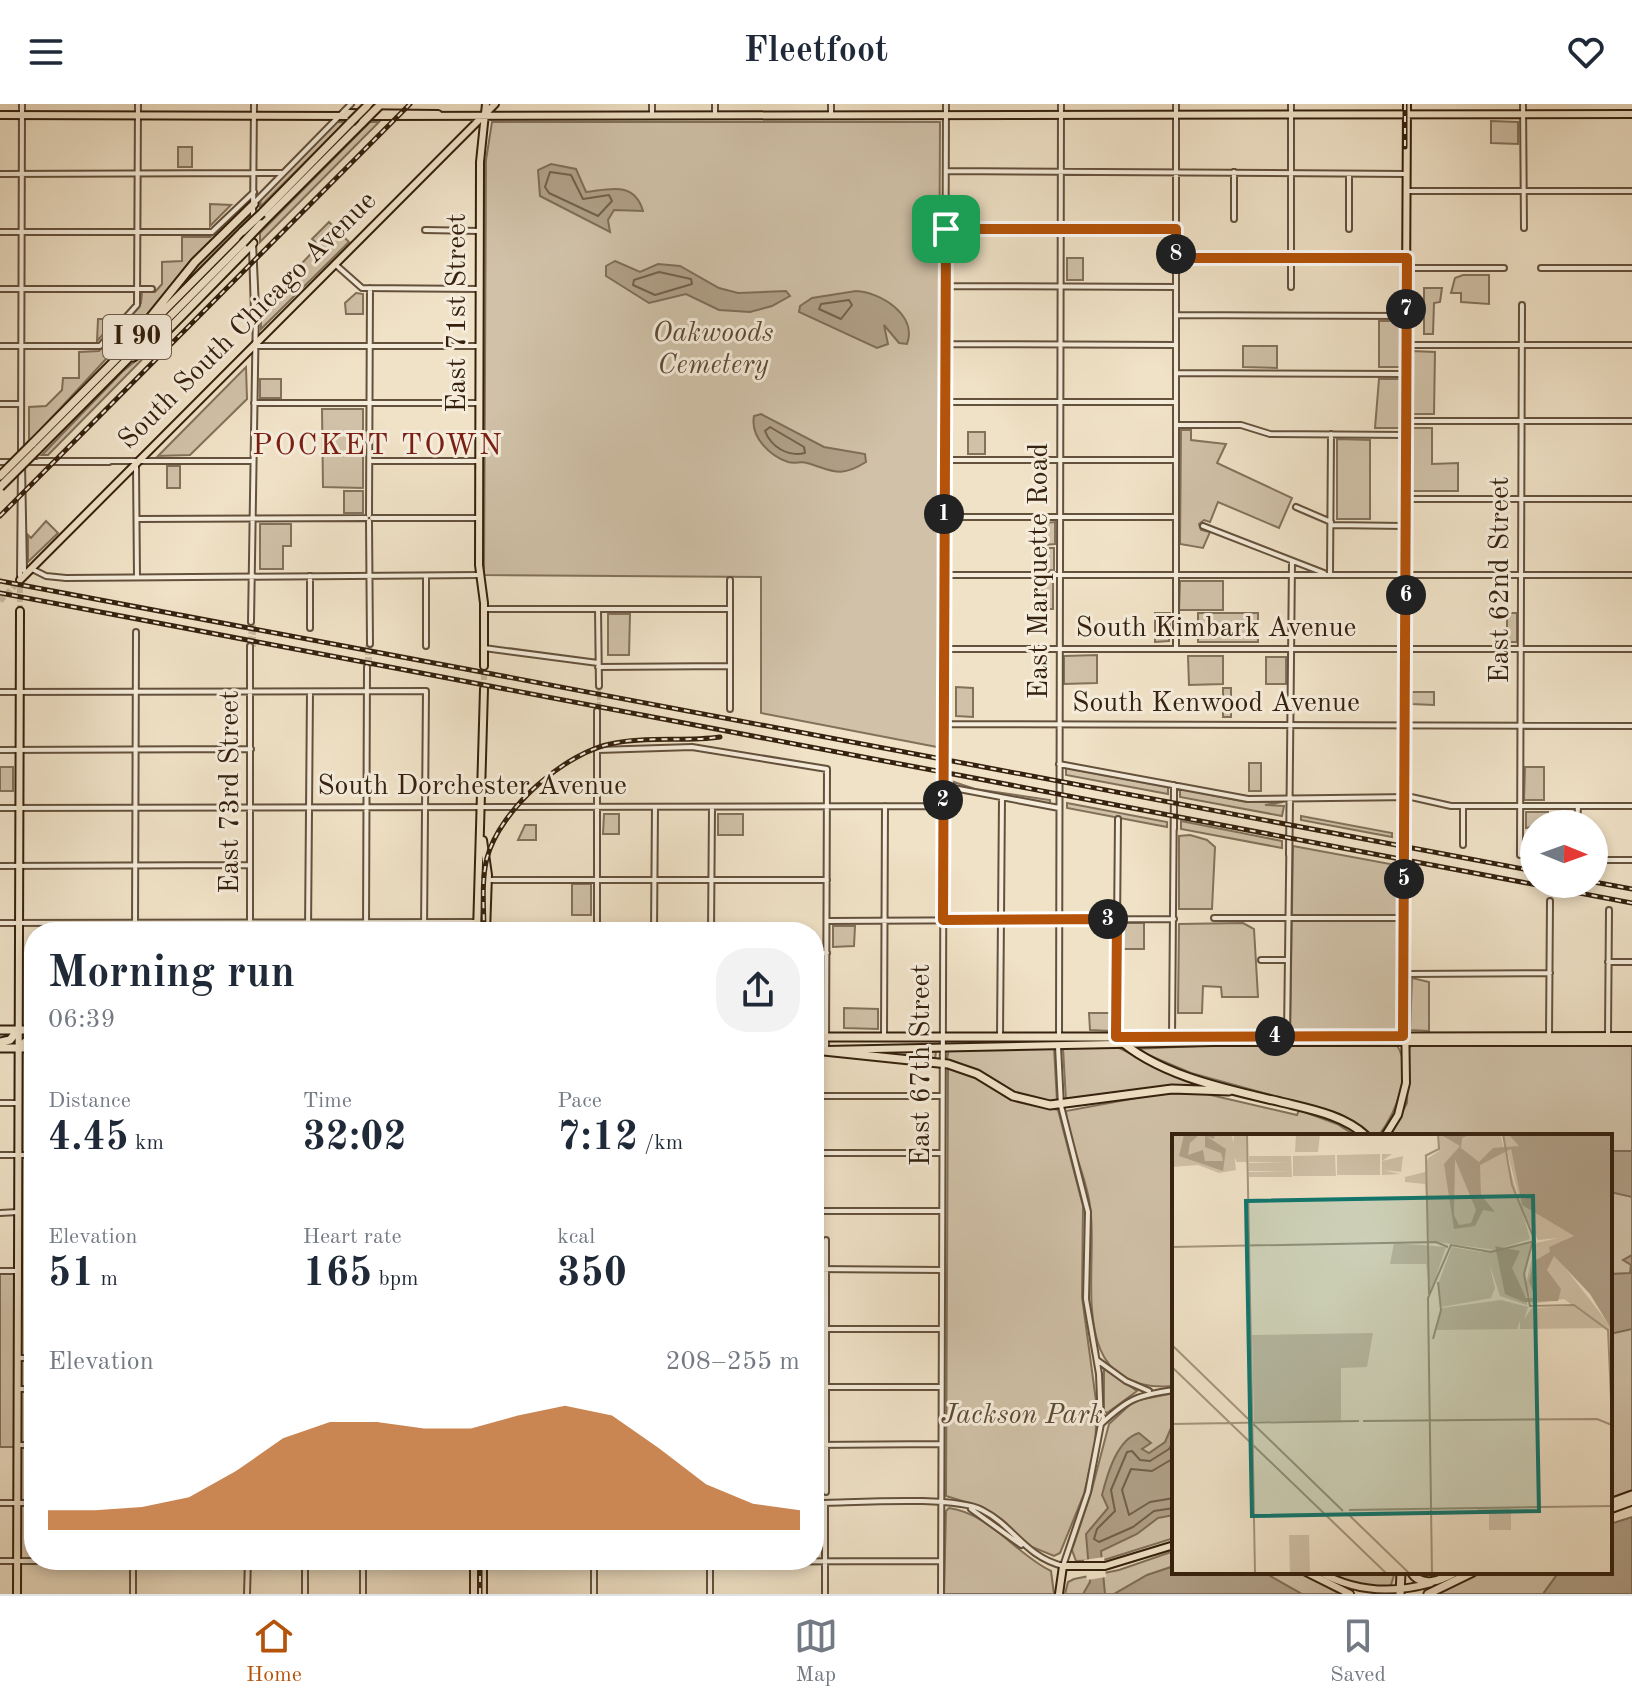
<!DOCTYPE html>
<meta charset="utf-8">
<style>
:root{--surface:#fff;--page:#f2f2f3;--text:#1f2937;--muted:#747a83;--line:#e0e1e3;--accent:#b45309}
body{margin:0;font-family:"Old Standard TT",serif;background:var(--page);color:var(--text);height:100vh;display:flex;flex-direction:column;font-size:30px;white-space:nowrap}
*{box-sizing:border-box;margin:0}
p{font-size:26px;color:var(--muted)}
.icon{flex:none;width:44px;height:44px;fill:none;stroke:currentColor;stroke-width:2;stroke-linecap:round;stroke-linejoin:round}
.map{position:relative;flex:1;overflow:hidden}
.panel{position:absolute;left:24px;top:818px;width:800px;height:648px;display:flex;flex-direction:column;background:var(--surface);border-radius:32px;box-shadow:0 4px 12px #0003}
.panel>*{flex:none}
.needle{width:52px;rotate:91deg}
.buttons{position:absolute;left:1520px;top:706px;display:grid;gap:16px}
.buttons a{display:grid;place-items:center;width:88px;height:88px;border-radius:50%;background:var(--surface);box-shadow:0 4px 12px #0003;font-size:40px}
.pin{position:absolute;display:grid;place-items:center;width:68px;height:68px;color:#fff;margin:-34px;border-radius:16px;box-shadow:0 4px 12px #0006}
.km{position:absolute;width:40px;height:40px;margin:-20px;border-radius:50%;background:#222;color:#fff;font-size:22px;line-height:40px;text-align:center}
.round{display:grid;place-items:center;flex:none;width:84px;height:84px;border-radius:32px;background:var(--page)}
.summary{display:flex;align-items:center;justify-content:space-between;height:136px;padding:0 24px}
h1{font-size:44px;font-weight:700;line-height:60px}
.metrics{display:grid;grid-template-columns:repeat(3,1fr);gap:12px;height:136px;padding:8px 24px}
.metrics div{display:grid;align-content:center}
.metrics b{font-size:40px;font-weight:700}
.metrics small{font-size:22px;font-weight:400}
.metrics p{font-size:22px}
.chart{height:224px;padding:16px 24px}
.chart p{display:flex;justify-content:space-between}
.chart svg{width:100%;height:144px;margin-top:8px;fill:var(--accent);opacity:.7}
header{display:flex;justify-content:space-between;align-items:center;height:104px;padding:0 24px;background:var(--surface);font-size:36px;font-weight:700}
.tab-bar{display:flex;justify-content:space-around;align-items:center;height:112px;border-top:2px solid var(--line);background:var(--surface);font-size:22px;color:var(--muted)}
.tab-bar a{display:grid;justify-items:center;gap:4px}
.tab-bar .on{color:var(--accent)}
.map>svg:first-child{display:block}
.green{fill:#d0c1a8;stroke:#82715b;stroke-width:2}
.water{fill:#b0a088;stroke:#7f6d57;stroke-width:2}
.pier{fill:#f0e2c7}
.lines{fill:none;stroke-linecap:round;stroke-linejoin:round}
.shore{stroke:#72604b;stroke-width:2}
.minor-tunnel{stroke:#cbbba2;stroke-width:4;stroke-dasharray:4 2;stroke-linecap:butt}
.major-tunnel{stroke:#cbbba2;stroke-width:6;stroke-dasharray:6 3;stroke-linecap:butt}
.minor-casing{stroke:#64513c;stroke-width:8}
.major-casing{stroke:#35210e;stroke-width:10}
.highway-casing{stroke:#35210e;stroke-width:11}
.minor{stroke:#f5ecdb;stroke-width:4}
.major{stroke:#f0e2c7;stroke-width:6}
.highway{stroke:#f0e2c7;stroke-width:7}
.rail-casing{stroke:#35210e;stroke-width:5}
.rail{stroke:#f5ecdb;stroke-width:2;stroke-dasharray:6;stroke-linecap:butt}
.highway-bridge-casing{stroke:#35210e;stroke-width:11;stroke-linecap:butt}
.highway-bridge{stroke:#f0e2c7;stroke-width:7}
.route-casing{stroke:#fff;stroke-width:16}
.route{stroke:#b45309;stroke-width:10}
.labels{text-anchor:middle;dominant-baseline:central;stroke-width:6;stroke-linejoin:round;paint-order:stroke}
.shield{fill:#f5ecdb;stroke:#6f5e4c;stroke-width:2}
.shield-label{font-size:26px;font-weight:bold;fill:#35210e}
.street-label{font-size:28px;fill:#35210e;stroke:#f5ecdb}
.park-label{font-size:28px;font-style:italic;fill:#5c4934;stroke:#f5ecdb}
.neighbourhood-label{font-size:30px;letter-spacing:2px;fill:#7a1f14;stroke:#f5ecdb}
.inset-road{fill:none;stroke:#a5957d;stroke-width:2}
.view{fill:#0f766e;fill-opacity:0.15;stroke:#0f766e;stroke-width:4}
.inset-edge{fill:none;stroke:#35210e;stroke-width:4}
</style>
<header><svg class="icon" aria-label="menu" viewBox="0 0 24 24"><path d="M4 6h16M4 12h16M4 18h16"/></svg>Fleetfoot<svg class="icon" aria-label="heart" viewBox="0 0 24 24"><path d="M12 20l-8-8c-3-5 5-10 8-4 3-6 11-1 8 4z"/></svg></header>
<div class="map">
<svg width="1632" height="1490" viewBox="0 0 1632 1490">
<rect width="100%" height="100%" fill="#f0e2c7"/>
<filter id="stains"><feTurbulence type="fractalNoise" baseFrequency=".0025" numOctaves="4"/><feColorMatrix values="0 0 0 0 .2 0 0 0 0 .09 0 0 0 0 .02 0 0 0 .5 -.17"/></filter>
<radialGradient id="worn" r=".72"><stop offset=".6" stop-color="#630" stop-opacity="0"/><stop offset="1" stop-color="#630" stop-opacity=".3"/></radialGradient>
<path class="green" d="M1491,17L1518,18V40L1491,39Z
M336,18H345L260,103L261,94Z
M370,18H379L260,138V129Z
M492,18H940L937,643L761,609V473L484,471L486,56Z
M178,43H192V63H178Z
M246,97L248,102L29,338V303L46,302L62,286L63,274H79V248L99,247L141,199L142,188H155L162,180V158L182,157V133H210Z
M210,100L231,101L210,122Z
M248,111V115L176,188L183,174Z
M329,118L349,138L261,225V203L319,141L312,135Z
M246,150L48,351H42L122,268L156,240Z
M1067,154H1083V176H1067Z
M1463,171H1489V200L1461,198V189H1451L1455,174Z
M1424,184H1442L1440,198L1434,199L1433,230H1424Z
M356,189L363,190V210H346L345,199Z
M98,215H117L97,237Z
M1379,217H1400V263H1379Z
M1243,242H1277V264L1243,263Z
M1412,247L1435,248L1434,310H1412Z
M246,263L247,295L190,351L158,352Z
M260,275H281V294H260Z
M1379,275H1400V324H1375Z
M322,305H363V384L323,383Z
M1412,324H1432V360L1458,359V387H1412Z
M1181,326H1191V336L1226,340L1217,359L1292,394L1279,424L1218,398L1210,418L1204,416L1199,420L1201,426L1210,428L1203,444L1180,440Z
M968,328H985V350H968Z
M1337,335L1370,336V415H1337Z
M167,362H180V384H167Z
M344,387H363V409H344Z
M46,417L58,429L28,458V431L31,434Z
M1055,418V440L1044,441V419Z
M260,420H291V442H283V465H260Z
M1038,444H1054V466H1038Z
M1036,477H1053V505H1036Z
M1180,477H1223V506H1179Z
M1155,509H1170L1169,537L1155,538Z
M1198,509H1258V518L1250,519V534H1258V538H1198Z
M1517,509V538H1507V509Z
M608,510H630L629,551H608Z
M1097,551V579L1064,580V552Z
M1188,552H1223V580L1189,581Z
M1266,553H1286V580H1266Z
M956,583L973,584V613L956,612Z
M1223,584H1231V613H1223Z
M1412,588H1434V601L1412,600Z
M1249,659H1261V687H1249Z
M0,663H13V687H0Z
M1525,663H1544V696H1524Z
M1066,664L1168,683V690L1066,671Z
M954,678L975,685L1050,696V700L955,683Z
M1180,685L1247,698H1283L1265,701L1284,702L1282,712L1180,693Z
M1067,699L1167,718V723L1067,704Z
M1526,708H1548V720L1526,724Z
M604,710H619V730H603Z
M718,710H743V731H718Z
M1301,712L1392,729V733L1301,716Z
M1181,717L1282,737V744L1181,725Z
M525,721H536V736H518Z
M1190,731L1207,736L1215,743L1212,805H1179V732Z
M1293,742L1401,762L1398,927L1395,930L1290,929Z
M572,780H591V811H572Z
M1122,819H1144V845H1122Z
M1243,819L1254,825L1258,893H1222L1221,883L1203,882L1202,909H1178L1179,820Z
M833,822H855L854,842L833,843Z
M1412,874L1429,878V927L1410,926Z
M844,904L878,905V925L844,924Z
M1089,909H1112L1111,927L1090,926Z
M1242,940H1396C1414,965 1396,1009 1379,1031L1373,1032L1340,1010L1191,969L1134,945Z
M1412,940L1632,941V1387L1610,1395V1032H1390L1407,999L1409,945Z
M1054,944L1057,997C1016,1000 984,966 947,955L949,945Z
M1063,944H1119L1168,967L1220,984L1169,982L1066,997Z
M928,947L936,948L935,955L865,948Z
M948,963L977,974L1015,996L1058,1006L1083,1102L1082,1193L1097,1304L1095,1342L1084,1390L1060,1449L1054,1452L1032,1443L982,1403L946,1392Z
M1202,989L1297,1011L1299,1006L1337,1020L1356,1032H1174V1282C1061,1291 1100,1165 1090,1102C1086,1069 1068,1040 1066,1007L1158,990Z
M0,1169H16L15,1343H0Z
M1104,1264L1137,1287L1107,1309L1104,1307Z
M1174,1289V1434L1104,1456L1076,1457L1072,1446L1091,1389L1109,1320L1134,1297Z
M949,1404C991,1410 1014,1449 1051,1467L1054,1490H944L946,1407Z
M1174,1447V1468H1302L1340,1490H1065L1068,1478L1074,1475L1119,1466Z
M1325,1468H1395L1390,1484L1348,1479Z
M1480,1468H1559L1543,1490H1438Z"/>
<path class="water" d="M551,60L576,65L586,88C608,86 634,76 643,107L614,106L608,116L610,128L540,92L538,66Z
M615,157L640,168L658,160L680,162L719,184L738,189L786,187L790,192L772,202L750,208L719,206L686,190L649,199L606,172V162Z
M856,187C880,188 918,211 907,240L899,239L884,221L888,240L877,244L799,208L800,202L812,194Z
M761,310L824,343L865,350L866,358C839,375 832,366 807,359C801,357 795,360 788,358C770,352 750,333 754,312Z
M1610,1047H1632V1093L1610,1088Z
M1632,1151V1225L1610,1230V1170L1630,1169L1631,1161L1623,1156Z
M1174,1317V1411L1158,1414L1137,1430L1101,1447L1105,1490H1083L1090,1478L1086,1430L1108,1404L1102,1391C1107,1371 1117,1335 1139,1329L1151,1339L1142,1345L1149,1349L1165,1338Z
M1632,1413V1490H1543L1559,1468H1610V1420Z
M1174,1462V1468L1265,1469L1302,1490H1114L1147,1471Z"/>
<path class="pier" d="M1104,1453L1106,1473L1087,1476L1084,1456Z"/>
<g class="lines">
<path class="shore" d="M550,68L571,71L583,95L609,91L612,97L598,112L549,89L545,83Z
M659,168L691,175L692,180L655,191L633,181L634,176Z
M849,196L852,201L841,215L819,205L821,200Z
M770,323L804,343L805,349C788,353 771,343 765,327Z
M1174,1337L1169,1345L1150,1357L1140,1356L1132,1347L1127,1348L1111,1386L1115,1407L1097,1425L1094,1435L1099,1438L1133,1423L1154,1407L1174,1404
M1174,1354L1152,1367L1131,1365L1122,1386L1129,1411L1150,1398L1174,1394"/>
<path class="minor-tunnel" d="M250,542L251,518
M254,543V519
M367,563V540
M370,563V540
M599,608V582"/>
<path class="major-tunnel" d="M0,497L20,476
M20,507V476
M484,585V562"/>
<defs>
<path id="minor" d="M715,0V10
M831,0V9
M1523,0L1524,124
M652,10V0
M946,67L1407,70
M1234,68V115
M0,70L282,69
M1407,87H1632
M255,98L351,0
M253,114L254,0
M946,125H1175
M1349,125V70
M425,126L480,127
M0,128H212L254,88
M252,143L254,209
M1176,154H1405
M336,161L362,184L480,185
M1406,164H1504
M1541,164H1632
M946,182L1176,183
M1291,183V0
M0,185H152
M1176,211L1406,212
M945,240L1175,241
M1406,241H1632
M0,242H100L137,201L138,0
M254,242H480
M1176,269L1405,270
M946,298H1176
M254,299H479
M0,300H21
M1406,317H1632
M1176,321H1241L1270,330L1406,331
M21,349L22,0
M945,356H1176
M39,357H253
M370,357H479
M0,358H109
M22,360L24,467
M136,362L137,473
M1406,395H1632
M1296,403L1331,418
M369,411L370,184
M944,413H1176
M372,414H479
M137,415L366,414
M369,417L370,540
M1331,421L1404,422
M1203,422L1324,469
M32,465L46,472L66,474L480,471
M944,471H1632
M1330,471L1331,330
M20,472L21,362
M730,476V605
M484,505H730
M598,505L599,582
M251,518L256,204L253,139
M310,524V472
M426,542V472
M484,544L598,559
M944,545H1632
M1176,545V0
M598,563L730,562
M0,588L426,587L424,828
M944,620L1632,622
M0,646L251,645
M598,646L692,643L827,665L826,946
M1059,660L1248,695L1411,693L1451,702H1632
M943,682L1059,704
M1463,702V741
M0,704L943,702
M1577,720L1578,702
M1174,725V681
M1289,751L1292,457
M1520,751L1522,201
M1594,756H1632
M0,762L250,761
M478,776H827
M1214,814H1404
M827,817L1174,815
M0,819L477,818
M135,828L136,528
M250,828V542
M308,828L310,588
M366,828L367,563
M597,828V607
M654,828L655,703
M711,828L712,703
M814,849H827
M1261,856H1288
M1608,858H1632
M1406,870L1550,869
M1287,931L1290,697
M1549,931L1550,797
M1608,931L1609,806
M884,932L885,702
M1000,932L1002,694
M1116,932L1118,715
M1172,933L1174,681
M1059,934L1061,0
M814,992H942
M0,999H18
M814,1049H942
M0,1051H34
M814,1107H942
M0,1109L18,1108
M814,1165L942,1166
M0,1167H18
M29,1196H34
M814,1225H942
M17,1254H34
M1097,1256L1126,1277L1149,1287
M814,1283H941
M17,1285H34
M1101,1320C1128,1295 1137,1291 1174,1286
M17,1341H34
M814,1341L941,1340
M826,1388V1136
M0,1399H34
M814,1399C851,1399 953,1391 982,1406C1014,1422 1024,1452 1063,1462L1088,1388L1101,1320L1099,1270L1086,1195L1088,1108L1061,1002L1058,942
M971,1405L1021,1441
M0,1457H248
M474,1458L941,1457
M133,1490V1458
M247,1490L248,1456
M305,1490V1456
M363,1490V1456
M594,1490V1458
M710,1490V1458
M825,1490V1399
M941,1490L946,0"/>
<path id="major" d="M347,9L438,10
M0,11L357,12
M368,12L1632,10
M20,476L495,0
M484,562V499L479,461L480,58L486,0
M483,736L488,771L486,828
M1404,774L1405,723
M477,828L484,585
M1116,933L1632,932
M826,946L1214,938H1632
M1385,1032L1398,1011L1406,979L1403,769L1407,0
M474,1456V1490
M1306,1468L1350,1490
M1320,1468C1355,1488 1392,1490 1431,1479
M17,1490L20,507
M483,1490V1456
M1059,1490L1063,1462H1105L1174,1441"/>
<path id="highway" d="M262,109L351,18
M261,120L363,18
M145,220L195,158L254,100
M133,253L155,239L253,139
M32,340L243,127
M37,346L243,139
M0,926H34
M814,933H1116C1159,972 1226,985 1281,998C1309,1005 1344,1011 1366,1032
M0,938L10,936L18,926
M0,944H34
M18,944L34,931
M814,946L948,960L977,970L1013,992L1050,1001L1172,985L1229,987
M1610,1399L1632,1391
M1610,1405L1632,1397
M1411,1468C1422,1485 1441,1476 1456,1468
M1400,1490L1401,1468
M1428,1490L1473,1468"/>
</defs>
<use href="#minor" class="minor-casing"/>
<use href="#major" class="major-casing"/>
<use href="#highway" class="highway-casing"/>
<use href="#minor" class="minor"/>
<use href="#major" class="major"/>
<use href="#highway" class="highway"/>
<defs>
<path id="rail" d="M1405,0V43
M0,412L410,0
M0,477L1534,767
M0,489L1632,799
M1594,778L1632,785
M484,828C484,804 481,778 487,754C500,705 566,647 615,639C649,632 685,638 720,633
M480,1490V1456"/>
</defs>
<use href="#rail" class="rail-casing"/>
<use href="#rail" class="rail"/>
<defs>
<path id="highway-bridge" d="M351,18L367,2
M363,18L379,2
M243,127L262,109
M243,139L261,120
M0,372L32,340
M0,383L37,346"/>
</defs>
<use href="#highway-bridge" class="highway-bridge-casing"/>
<use href="#highway-bridge" class="highway-bridge"/>
</g>
<g class="lines">
<defs>
<path id="route" d="M946,125H1176V154H1407L1403,932L1116,933L1117,815L943,816Z"/>
</defs>
<use href="#route" class="route-casing"/>
<use href="#route" class="route"/>
</g>
<g class="labels">
<rect class="shield" x="103" y="211" width="68" height="44" rx="6"/>
<g class="shield-label">
<text x="137" y="233">I 90</text>
</g>
<g class="street-label">
<text transform="translate(458 209) rotate(-90)">East 71st Street</text>
<text transform="translate(248 217) rotate(-45)">South South Chicago Avenue</text>
<text transform="translate(1040 467) rotate(-90)">East Marquette Road</text>
<text transform="translate(1501 476) rotate(-90)">East 62nd Street</text>
<text x="1216" y="525">South Kimbark Avenue</text>
<text x="1216" y="600">South Kenwood Avenue</text>
<text x="472" y="683">South Dorchester Avenue</text>
<text transform="translate(231 688) rotate(-90)">East 73rd Street</text>
<text transform="translate(922 961) rotate(-90)">East 67th Street</text>
</g>
<g class="park-label">
<text x="713" y="230">Oakwoods<tspan x="713" dy="32">Cemetery</tspan></text>
<text x="1022" y="1312">Jackson Park</text>
</g>
<g class="neighbourhood-label">
<text x="378" y="342">POCKET TOWN</text>
</g>
</g>
<g transform="translate(1172 1030)">
<rect width="440" height="440" fill="#f0e2c7"/>
<path d="M0,0H60L64,36L47,39L26,31L0,33ZM74,0L75,28H65L60,19L62,1ZM124,0H148L146,18H123ZM267,0H328L358,105L323,116L257,107L253,50L233,48V43L253,38L256,24L267,17ZM336,0L347,11H362L339,14L350,71L402,102L421,97L377,113L439,193L440,281L437,198L392,165L360,170L354,149L364,109L386,104L366,106L350,76L331,1ZM208,20V41H165V21ZM220,20L210,27L231,22L229,38L211,36L228,40L210,41V20ZM163,21L164,42H121V22ZM77,22H119L120,43H77V38L119,37H77V29L119,28H77ZM222,109L274,113L258,160L254,130H218ZM361,109L353,132L355,171L328,162L317,129L323,154L319,164L270,173L266,150L280,113L309,118ZM329,166L356,173L352,185L360,174L402,172L432,194L348,195V187L345,195L263,196L270,174ZM201,199L195,233L169,234V287H82L80,201ZM339,374V396H317V380H305V375ZM117,401H137L138,440H118Z" fill="#d0c1a8"/>
<path d="M28,0L18,9L16,21L31,16L33,27H51L49,19L33,13V0H43L42,5L34,2L54,15L51,37L7,22L12,1ZM299,0L290,4L289,14L307,28L321,14L347,12L336,0H440V196L418,160L382,122L375,136L389,155L386,167L352,168L333,160L323,112L348,117L340,134L354,164H363L357,147L362,127L378,118L377,113L402,102L350,71L339,15L308,31L309,61L323,78L311,76L303,92L282,95L272,30L288,12L271,2ZM283,25L304,76L299,89L287,91L282,81Z" fill="#b0a088" fill-rule="evenodd"/>
<path class="inset-road" d="M75,0L83,440M253,22L267,15L266,0M254,22L257,160M361,106L352,140L358,172L402,171L436,196L440,287M0,113L264,108L276,113M261,205L269,176L266,148M0,211L171,377M0,233L215,440M191,287L425,285L440,291M60,289L187,287M0,290L60,289M177,376L440,372M177,381L238,440M260,440L256,164L279,111L319,118L363,107L340,51L331,0"/>
<path class="view" d="M361,62L367,377L80,382L74,67Z"/>
<rect width="440" height="440" class="inset-edge"/>
</g>
<rect width="100%" height="100%" filter="url(#stains)"/>
<rect width="100%" height="100%" fill="url(#worn)"/>
</svg>
<div class="buttons">
<a><svg class="needle" viewBox="-14 -14 28 28"><path d="M0-13l5 13h-10z" fill="#e53935"/><path d="M0 13l5-13h-10z" fill="#747a83"/></svg></a>
</div>
<div class="pin" style="left:946px;top:125px;background:#1e9e55"><svg class="icon" aria-label="arrive" viewBox="0 0 24 24"><path d="M6 21V4h12l-3 4 3 4H6"/></svg></div>
<b class="km" style="left:944px;top:410px">1</b>
<b class="km" style="left:943px;top:696px">2</b>
<b class="km" style="left:1108px;top:815px">3</b>
<b class="km" style="left:1275px;top:932px">4</b>
<b class="km" style="left:1404px;top:775px">5</b>
<b class="km" style="left:1406px;top:491px">6</b>
<b class="km" style="left:1406px;top:205px">7</b>
<b class="km" style="left:1176px;top:150px">8</b>
<section class="panel">
<div class="summary"><div><h1>Morning run</h1><p>06:39</p></div><a class="round"><svg class="icon" aria-label="share" viewBox="0 0 24 24"><path d="M12 15V3M7 8l5-5 5 5M5 13v7h14v-7"/></svg></a></div>
<div class="metrics">
<div><p>Distance</p><b>4.45<small> km</small></b></div>
<div><p>Time</p><b>32:02</b></div>
<div><p>Pace</p><b>7:12<small> /km</small></b></div>
</div>
<div class="metrics">
<div><p>Elevation</p><b>51<small> m</small></b></div>
<div><p>Heart rate</p><b>165<small> bpm</small></b></div>
<div><p>kcal</p><b>350</b></div>
</div>
<div class="chart"><p><span>Elevation</span>208–255 m</p>
<svg viewBox="0 0 160 44" preserveAspectRatio="none"><path d="M0 44V38L10 38L20 37L30 34L40 26L50 16L60 11L70 11L80 13L90 13L100 9L110 6L120 9L130 19L140 30L150 36L160 38V44z"/></svg>
</div>
</section>
</div>
<nav class="tab-bar">
<a class="on"><svg class="icon" aria-label="home" viewBox="0 0 24 24"><path d="M3 11l9-7 9 7M6 9v11h12V9"/></svg>Home</a>
<a><svg class="icon" aria-label="map" viewBox="0 0 24 24"><path d="M3 6l6-2 6 2 6-2v14l-6 2-6-2-6 2zM9 4v14M15 6v14"/></svg>Map</a>
<a><svg class="icon" aria-label="saved" viewBox="0 0 24 24"><path d="M7 4h10v16l-5-4-5 4z"/></svg>Saved</a>
</nav>
